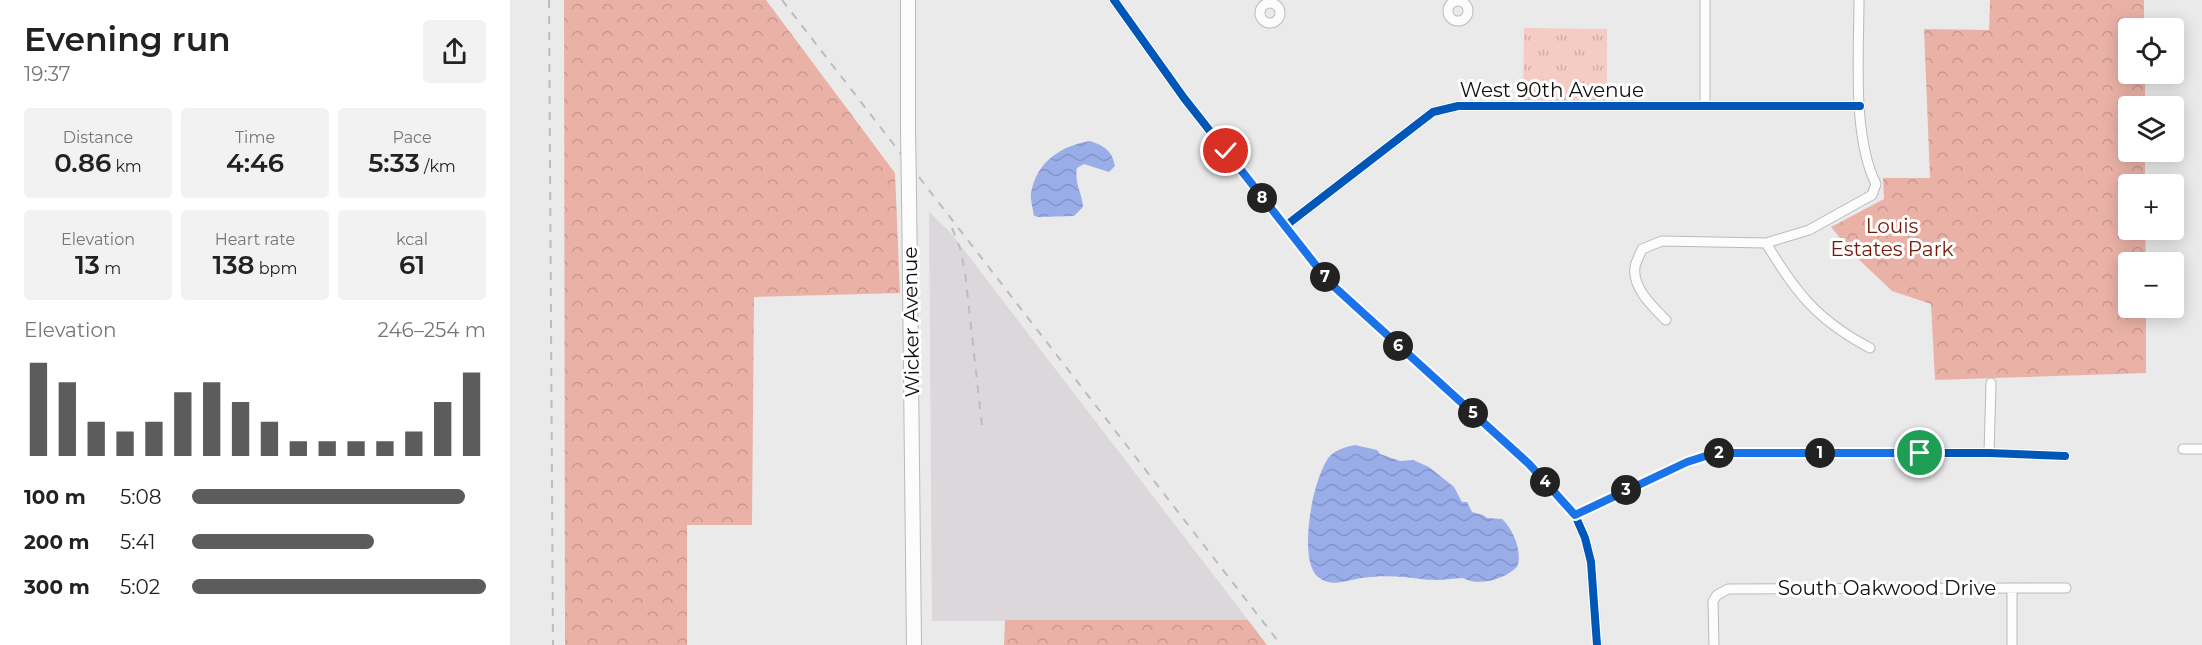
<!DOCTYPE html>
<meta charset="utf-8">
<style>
:root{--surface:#fff;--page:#f2f2f2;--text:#222;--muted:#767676;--accent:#5d5c5d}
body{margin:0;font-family:Montserrat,sans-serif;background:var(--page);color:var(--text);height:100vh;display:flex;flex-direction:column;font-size:22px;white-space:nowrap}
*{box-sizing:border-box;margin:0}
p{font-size:20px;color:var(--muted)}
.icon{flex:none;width:33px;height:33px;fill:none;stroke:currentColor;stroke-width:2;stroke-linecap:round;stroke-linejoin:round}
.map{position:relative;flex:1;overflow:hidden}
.panel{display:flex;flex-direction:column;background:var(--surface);width:510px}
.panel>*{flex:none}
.controls{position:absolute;left:1608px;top:18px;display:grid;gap:12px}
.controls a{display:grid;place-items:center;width:66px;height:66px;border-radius:6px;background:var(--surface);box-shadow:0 3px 15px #0003;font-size:30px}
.pin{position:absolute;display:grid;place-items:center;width:51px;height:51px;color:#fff;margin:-26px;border:3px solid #fff;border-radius:50%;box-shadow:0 2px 6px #0007}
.km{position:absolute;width:30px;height:30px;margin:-15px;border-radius:50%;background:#222;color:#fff;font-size:16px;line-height:30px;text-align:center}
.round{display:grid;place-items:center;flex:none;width:63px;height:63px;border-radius:6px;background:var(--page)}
.overview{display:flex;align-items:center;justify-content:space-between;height:102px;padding:0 24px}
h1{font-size:33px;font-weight:600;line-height:45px}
.metrics{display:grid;grid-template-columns:repeat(3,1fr);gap:9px;height:102px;padding:6px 24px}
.metrics div{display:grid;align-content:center;border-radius:6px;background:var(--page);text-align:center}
.metrics b{font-size:26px;font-weight:600}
.metrics small{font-size:16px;font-weight:400}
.metrics p{font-size:16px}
.chart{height:168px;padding:12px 24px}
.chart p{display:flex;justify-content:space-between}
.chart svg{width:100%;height:108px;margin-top:6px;stroke:var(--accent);stroke-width:6}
ul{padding:0 24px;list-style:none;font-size:20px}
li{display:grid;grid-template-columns:96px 72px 1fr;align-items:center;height:45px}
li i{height:15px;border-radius:8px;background:var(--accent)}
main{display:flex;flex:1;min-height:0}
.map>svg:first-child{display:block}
.built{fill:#dcd7db}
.grass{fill:url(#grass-tufts)}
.forest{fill:url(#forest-crowns)}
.water{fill:url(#water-waves)}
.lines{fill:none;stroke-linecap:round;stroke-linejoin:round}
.minor-casing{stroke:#bababa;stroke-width:11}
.highway-casing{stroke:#bababa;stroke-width:16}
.minor{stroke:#fcfcfc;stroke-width:9}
.highway{stroke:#fcfcfc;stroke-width:14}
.rail{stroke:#bdbcbd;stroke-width:2;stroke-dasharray:8 8;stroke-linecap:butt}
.highway-bridge-casing{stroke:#bababa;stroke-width:16;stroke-linecap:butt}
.highway-bridge{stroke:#fcfcfc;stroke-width:14}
.cycleway-casing{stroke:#fff;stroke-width:11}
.cycleway{stroke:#0057b8;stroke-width:8}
.route-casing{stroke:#fff;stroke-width:12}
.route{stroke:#1a73e8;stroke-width:8}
.labels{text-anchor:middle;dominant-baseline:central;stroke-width:6;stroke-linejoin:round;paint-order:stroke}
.street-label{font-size:20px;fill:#111011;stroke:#fff}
.park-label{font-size:20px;fill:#731908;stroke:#fff}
</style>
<main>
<section class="panel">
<div class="overview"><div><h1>Evening run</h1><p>19:37</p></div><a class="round"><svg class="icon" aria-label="share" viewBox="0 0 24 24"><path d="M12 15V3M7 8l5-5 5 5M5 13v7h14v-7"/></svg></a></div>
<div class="metrics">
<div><p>Distance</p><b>0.86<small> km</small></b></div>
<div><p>Time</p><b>4:46</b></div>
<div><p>Pace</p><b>5:33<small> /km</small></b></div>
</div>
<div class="metrics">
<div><p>Elevation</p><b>13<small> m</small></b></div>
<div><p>Heart rate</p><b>138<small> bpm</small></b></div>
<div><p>kcal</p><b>61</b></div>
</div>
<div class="chart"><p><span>Elevation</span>246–254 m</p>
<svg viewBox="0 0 160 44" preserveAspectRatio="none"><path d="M5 44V6M15 44V14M25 44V30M35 44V34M45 44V30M55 44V18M65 44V14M75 44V22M85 44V30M95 44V38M105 44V38M115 44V38M125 44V38M135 44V34M145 44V22M155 44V10"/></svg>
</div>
<ul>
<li><b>100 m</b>5:08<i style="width:93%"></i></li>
<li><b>200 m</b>5:41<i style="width:62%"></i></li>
<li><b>300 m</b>5:02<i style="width:100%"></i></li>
</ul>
</section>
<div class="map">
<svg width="1692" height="645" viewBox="0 0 1692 645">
<defs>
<pattern id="grass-tufts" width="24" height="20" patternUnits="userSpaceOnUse" patternTransform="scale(1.5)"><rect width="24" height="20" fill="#f4ccc3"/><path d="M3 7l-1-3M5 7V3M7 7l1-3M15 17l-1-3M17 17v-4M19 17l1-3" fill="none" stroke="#d0aea6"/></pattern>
<pattern id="forest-crowns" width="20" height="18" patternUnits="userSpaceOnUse" patternTransform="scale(1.5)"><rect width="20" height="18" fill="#eab2a7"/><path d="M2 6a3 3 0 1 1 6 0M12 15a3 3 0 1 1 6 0" fill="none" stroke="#c8988f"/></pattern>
<pattern id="water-waves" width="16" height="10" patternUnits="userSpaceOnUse" patternTransform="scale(1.5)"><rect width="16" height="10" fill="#99ade8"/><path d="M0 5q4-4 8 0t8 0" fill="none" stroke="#8394c6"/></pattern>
</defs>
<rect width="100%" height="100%" fill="#ebeaeb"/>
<path class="built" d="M419,212L441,233L738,620L422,621Z"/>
<path class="grass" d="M1014,28L1097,29V102L1013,101Z"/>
<path class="forest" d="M54,0H256L385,173L390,293L244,297L242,525H177V645H55Z
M1480,0H1634V28H1618V74H1635V106H1618V152H1635V184H1618V230H1635L1636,262H1618V308H1636V373L1425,380L1421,304L1382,291L1343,254L1321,227L1374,199L1373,178H1420L1414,29L1479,30Z
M495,620H738L757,645H494Z"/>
<path class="water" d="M580,141C594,146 602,150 605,166L599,172L574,164L567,168C564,183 572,192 573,207L564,216L529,217L524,216C523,209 520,199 521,193C527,161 551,146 580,141Z
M845,445L867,450L870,454L890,461L903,460L919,467L944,487L952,502H957L962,512L973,515L977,518L992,519C1003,529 1013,552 1007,567C995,579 969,587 953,578C939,579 924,581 911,579C893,576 871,575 852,578C837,580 822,588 808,577C787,560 803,475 820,456C827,449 836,447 845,445Z"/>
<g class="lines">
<defs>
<path id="minor" d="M604,0L674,98L819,282L1019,464L1065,515L1075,538L1081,562L1087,645
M1195,0V106
M938 11a10 10 0 1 1 20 0a10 10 0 1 1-20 0Z
M750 13a10 10 0 1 1 20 0a10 10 0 1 1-20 0Z
M774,227L923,112L948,106H1350
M1256,243C1286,293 1307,320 1360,348
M1156,320C1143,307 1122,288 1125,267C1126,261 1130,255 1132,249L1152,241L1256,243L1299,230L1362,195L1366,184C1342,136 1349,54 1349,0
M1673,449H1692
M1479,453L1481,383
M1065,515L1177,462L1205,453H1479L1555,456
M1204,645L1203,601L1207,595L1218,589L1556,588
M1502,645V588"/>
<path id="highway" d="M398,0V131
M399,193L404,645"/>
</defs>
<use href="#minor" class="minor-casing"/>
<use href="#highway" class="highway-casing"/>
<use href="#minor" class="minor"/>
<use href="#highway" class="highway"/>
<path class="rail" d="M39,0L43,645
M272,0L771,645
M442,228L450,248L455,272L472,426"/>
<defs>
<path id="highway-bridge" d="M398,131L399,193"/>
</defs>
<use href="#highway-bridge" class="highway-bridge-casing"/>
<use href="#highway-bridge" class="highway-bridge"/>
<defs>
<path id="cycleway" d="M604,0L674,98L819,282L1019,464L1065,515L1075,538L1081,562L1087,645
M774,227L923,112L948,106H1350
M1065,515L1177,462L1205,453H1479L1555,456"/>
</defs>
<use href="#cycleway" class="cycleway-casing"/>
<use href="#cycleway" class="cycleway"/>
</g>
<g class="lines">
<defs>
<path id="route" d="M716,151L819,282L1019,464L1065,515L1177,462L1205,453H1410"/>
</defs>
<use href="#route" class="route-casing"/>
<use href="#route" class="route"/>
</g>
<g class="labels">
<g class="street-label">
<text x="1042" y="90">West 90th Avenue</text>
<text transform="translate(401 322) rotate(-91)">Wicker Avenue</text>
<text x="1377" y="588">South Oakwood Drive</text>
</g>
<g class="park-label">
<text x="1382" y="226">Louis<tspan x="1382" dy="23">Estates Park</tspan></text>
</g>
</g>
</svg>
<div class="controls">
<a><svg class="icon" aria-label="locate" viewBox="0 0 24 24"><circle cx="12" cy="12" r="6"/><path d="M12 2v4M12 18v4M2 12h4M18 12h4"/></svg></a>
<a><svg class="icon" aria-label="layers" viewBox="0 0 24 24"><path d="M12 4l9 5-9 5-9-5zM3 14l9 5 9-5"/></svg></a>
<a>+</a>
<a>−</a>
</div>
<div class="pin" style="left:1410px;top:453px;background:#1e9e55"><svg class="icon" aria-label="arrive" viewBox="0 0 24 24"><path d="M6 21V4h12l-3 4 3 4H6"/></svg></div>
<div class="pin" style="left:716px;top:151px;background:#d93025"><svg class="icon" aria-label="check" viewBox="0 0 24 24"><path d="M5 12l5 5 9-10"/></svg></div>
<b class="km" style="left:1310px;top:453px">1</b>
<b class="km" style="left:1209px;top:453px">2</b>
<b class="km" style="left:1116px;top:490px">3</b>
<b class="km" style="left:1035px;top:482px">4</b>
<b class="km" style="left:963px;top:413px">5</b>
<b class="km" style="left:888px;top:346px">6</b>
<b class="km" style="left:815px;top:277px">7</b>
<b class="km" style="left:752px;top:198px">8</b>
</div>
</main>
